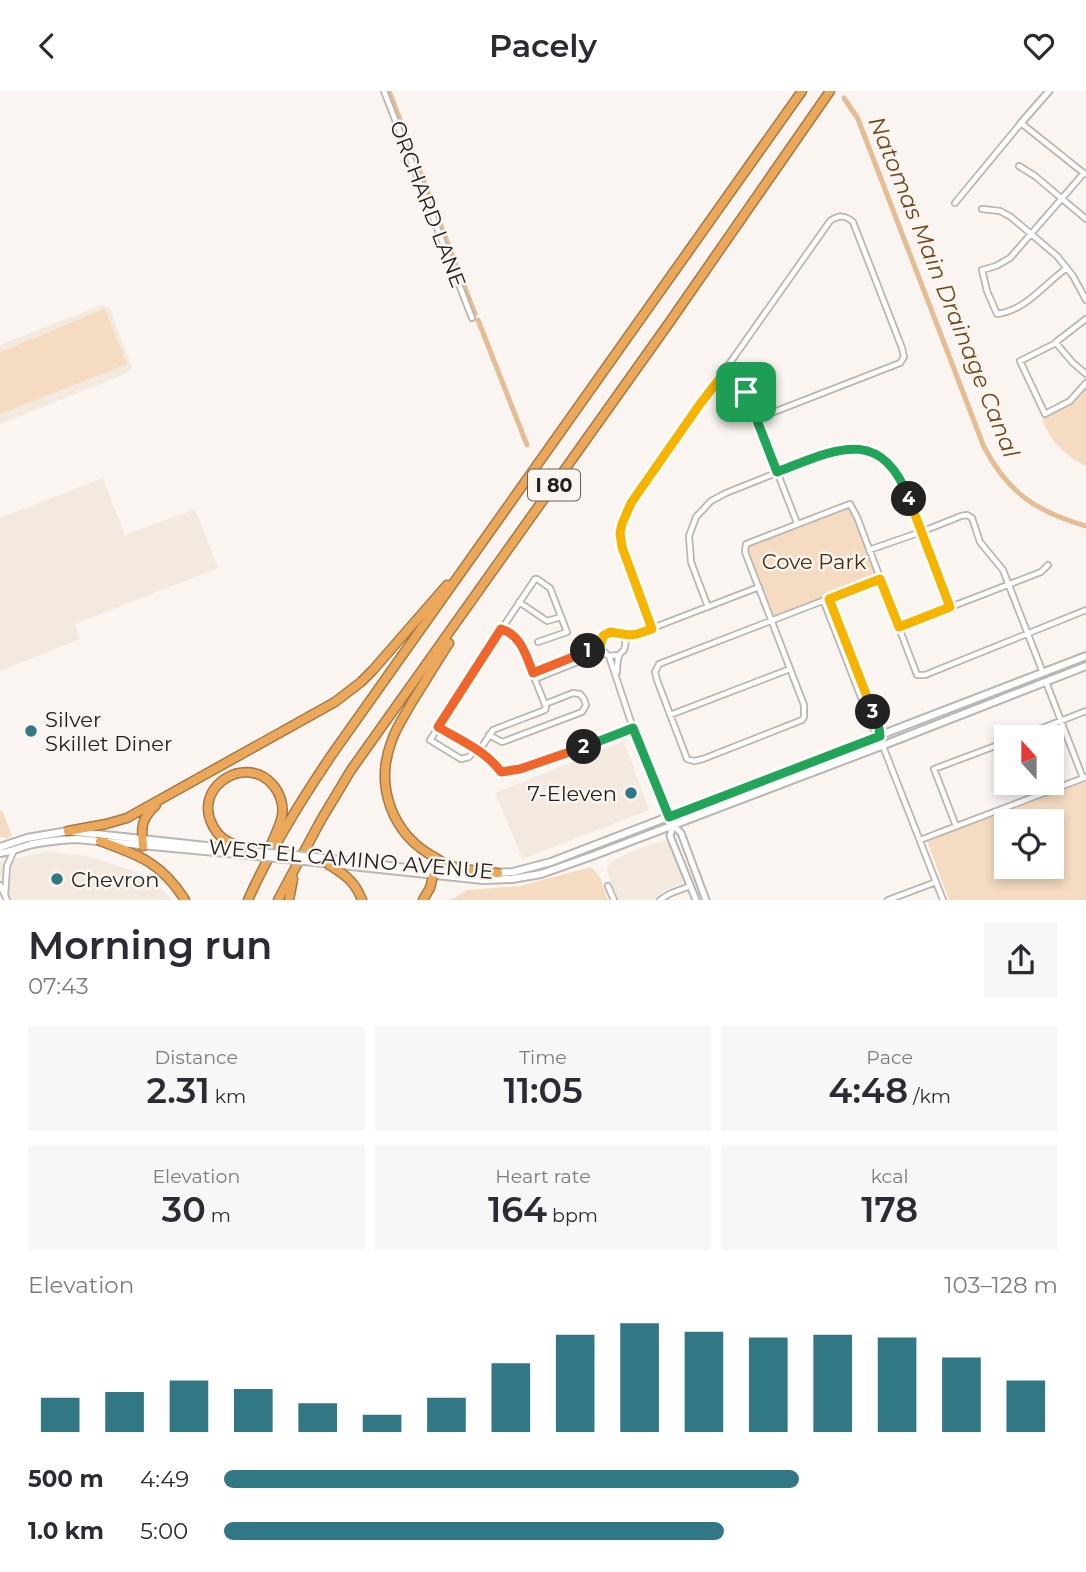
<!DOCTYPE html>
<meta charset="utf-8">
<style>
:root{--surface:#fff;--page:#f7f7f7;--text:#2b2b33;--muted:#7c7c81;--accent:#317784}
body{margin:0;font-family:Montserrat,sans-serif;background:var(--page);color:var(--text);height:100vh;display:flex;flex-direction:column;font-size:26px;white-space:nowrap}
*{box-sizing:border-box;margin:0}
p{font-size:23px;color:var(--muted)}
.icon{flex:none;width:38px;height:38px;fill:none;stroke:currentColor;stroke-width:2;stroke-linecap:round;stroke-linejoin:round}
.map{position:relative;height:809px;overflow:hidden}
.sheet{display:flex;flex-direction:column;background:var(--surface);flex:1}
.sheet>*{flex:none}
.needle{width:46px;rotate:339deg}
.controls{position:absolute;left:994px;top:634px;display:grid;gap:14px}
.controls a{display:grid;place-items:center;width:70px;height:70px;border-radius:0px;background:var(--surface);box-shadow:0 4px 10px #0003;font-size:35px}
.pin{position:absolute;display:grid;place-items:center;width:60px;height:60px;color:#fff;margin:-30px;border-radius:14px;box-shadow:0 4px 10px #0006}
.km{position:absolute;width:35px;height:35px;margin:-18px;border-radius:50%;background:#222;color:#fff;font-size:19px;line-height:35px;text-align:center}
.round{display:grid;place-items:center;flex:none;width:74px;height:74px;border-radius:0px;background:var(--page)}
.head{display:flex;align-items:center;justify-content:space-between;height:119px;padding:0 28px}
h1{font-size:38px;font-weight:600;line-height:52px}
.metrics{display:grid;grid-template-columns:repeat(3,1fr);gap:10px;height:119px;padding:7px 28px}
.metrics div{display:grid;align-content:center;border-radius:0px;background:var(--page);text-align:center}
.metrics b{font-size:35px;font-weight:600}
.metrics small{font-size:19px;font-weight:400}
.metrics p{font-size:19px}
.chart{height:196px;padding:14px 28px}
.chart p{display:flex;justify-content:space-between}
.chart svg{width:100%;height:126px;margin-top:7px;stroke:var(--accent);stroke-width:6}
ul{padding:0 28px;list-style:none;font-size:23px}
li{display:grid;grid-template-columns:112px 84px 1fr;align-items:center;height:52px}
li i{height:18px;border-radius:9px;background:var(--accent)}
header{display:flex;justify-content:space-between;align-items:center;height:91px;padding:0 28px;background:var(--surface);font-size:32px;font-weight:600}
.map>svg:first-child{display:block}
.built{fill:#f4e9de}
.green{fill:#f5dbc1;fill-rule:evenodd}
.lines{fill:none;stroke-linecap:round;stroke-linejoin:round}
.canal{stroke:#e4bd94;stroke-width:5}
.minor-casing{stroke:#bab6b1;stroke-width:8}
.tertiary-casing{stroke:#bab6b1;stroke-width:9}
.secondary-casing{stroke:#bab6b1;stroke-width:10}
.motorway-casing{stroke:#a57946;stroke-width:11}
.minor{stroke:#fff;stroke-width:4.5}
.tertiary{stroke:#fff;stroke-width:5}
.secondary{stroke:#fff;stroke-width:6}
.motorway{stroke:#eba85b;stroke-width:8}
.secondary-bridge-casing{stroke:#bab6b1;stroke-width:10;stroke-linecap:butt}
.secondary-bridge{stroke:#fff;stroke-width:6}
.split-1-casing{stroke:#fff;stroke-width:14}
.split-2-casing{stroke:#fff;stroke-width:14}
.split-3-casing{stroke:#fff;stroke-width:14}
.split-4-casing{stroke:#fff;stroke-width:14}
.split-5-casing{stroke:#fff;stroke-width:14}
.split-1{stroke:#f5b400;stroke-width:9}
.split-2{stroke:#f0652b;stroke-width:9}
.split-3{stroke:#22a559;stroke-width:9}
.split-4{stroke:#f5b400;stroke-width:9}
.split-5{stroke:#22a559;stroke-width:9}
.poi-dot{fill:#317784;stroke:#faf5f0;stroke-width:2.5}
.labels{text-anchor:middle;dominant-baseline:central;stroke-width:5;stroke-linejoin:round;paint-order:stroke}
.shield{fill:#faf5f0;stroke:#64615e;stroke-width:2}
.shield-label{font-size:19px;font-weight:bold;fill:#232120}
.street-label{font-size:21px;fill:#232120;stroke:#faf5f0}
.park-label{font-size:21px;fill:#472c0a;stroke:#faf5f0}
.poi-label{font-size:21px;fill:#232120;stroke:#faf5f0;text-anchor:start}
.water-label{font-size:23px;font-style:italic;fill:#6f491a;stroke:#faf5f0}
</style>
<header><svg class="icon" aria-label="back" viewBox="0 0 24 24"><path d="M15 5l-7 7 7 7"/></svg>Pacely<svg class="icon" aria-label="heart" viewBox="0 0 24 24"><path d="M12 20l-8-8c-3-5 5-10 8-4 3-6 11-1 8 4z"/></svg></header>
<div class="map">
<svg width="1086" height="809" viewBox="0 0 1086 809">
<rect width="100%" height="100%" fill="#faf5f0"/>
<path class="built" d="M102,214L109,216L132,276L127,282L0,333V254Z
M103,387L125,444L195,418L218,477L75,533L80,548L0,580V427Z
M624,650L649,719L523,768L495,702Z
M665,749L675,762L683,786L682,792L665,799L653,809H618L607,780V777L611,771L628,762Z
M47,761L86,765L140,782L161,797L172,809H10L0,785V770Z"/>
<path class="green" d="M105,218L127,273L0,323V261Z
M1086,298V375C1065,365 1050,350 1042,328C1062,319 1071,314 1086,298Z
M850,413L880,488L772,529L746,453Z
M1086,689V809H949L927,750ZM1006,730H1052V775H1006Z
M0,719L3,721L12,745L7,747L0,746Z
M591,776L600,786L608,809H447L456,806L467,799L520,795Z"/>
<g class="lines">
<path class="canal" d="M389,0L475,223
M844,7L858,28L984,356C1008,402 1037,421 1086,435
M478,229L527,354"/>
<defs>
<path id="minor" d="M384,0L472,227
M1019,75L1035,85L1086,128
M955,112L1021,32L1085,83
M982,118L1000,120L1011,126L1057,165L1073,185L1086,209
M1067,177C1044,193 1027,219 997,223L987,200L982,179L996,175L1010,167L1084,82
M1056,251L1086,228
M724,282L746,301L797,432
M1086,283L1073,272L1056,252L1020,270L1045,323L1070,310L1086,292
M869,459L921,441L950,516
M880,488C806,516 732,545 659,573L655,581L657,589L687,668L694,670L703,668L802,629L804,626V614L745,461L746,453L850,413L857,426L917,584H925L1086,519
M829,508L879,637V645L943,809
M519,511L547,530L561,526
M824,511L864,614L874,639L879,644
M708,516L691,471L689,445L696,426L711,410L726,402L829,361L852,357L869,360L885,369L897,383L921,441L961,425L967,424L972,427L980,451L1003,479L1043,582
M899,536L1041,481L1048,474
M652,538L622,455L620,442L622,433L631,412L830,130C839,124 845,124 853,131L902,257L904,266L900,272L756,328
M501,539L535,488H537L550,497L567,541L538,551
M621,544L637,543L759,496
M609,565L633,637L669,726
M617,581C617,577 617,569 619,565C623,556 623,565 625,555C627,548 620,540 612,541C608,541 605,543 603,546C597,554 603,560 609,565L619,564
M533,582L593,558L601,553
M535,588L595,564L606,563
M1046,591L1083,687
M670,624L790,578
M438,637L430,649L461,668L469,666L475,659
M489,644L502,651L505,650L582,621L586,614L584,608L580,603L573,602L545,613
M1019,646L1086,620
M479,660L493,639L545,619L546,616L520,551L506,539H501L438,636C460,649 485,660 501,681C546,674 590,653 633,637
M956,735L934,678L1006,651
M920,749L1086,686
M0,794L7,809
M608,795L614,809
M5,804L7,775L14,759
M660,809L669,803L690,795
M888,809L936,791"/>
<path id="tertiary" d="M1021,32L1049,0
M669,726L673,734L681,742L706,809
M673,734L670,745L696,809"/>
<path id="secondary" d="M0,756L27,747L68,740L243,759
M0,762C10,761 19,757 29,754C44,750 60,749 76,748L248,764
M315,766L432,780L476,783
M314,771L483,789L512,788L541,783L592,765L884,654L1086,575
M494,782L513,781L551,771L1086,565"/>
<path id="motorway" d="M449,552C436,572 424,592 412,611C405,624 397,635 392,649C374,695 392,744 436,767C442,771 448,775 455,776C469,780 484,780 498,782
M68,740L106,733L127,727L335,611L361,591L373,579L447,494
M100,750C139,764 162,772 185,809
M143,755C141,736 141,728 156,714
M249,760C241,756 231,753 224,748C218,744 214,738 211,731C195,694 247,663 273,694C280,702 284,714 282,725C280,735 274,746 270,756
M328,773C344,783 355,790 362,809
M248,809C271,757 301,709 333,662L802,0
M278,809L321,729L351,679L669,232L830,0
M289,809L293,788
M423,809L430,797L433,785"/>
</defs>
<use href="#minor" class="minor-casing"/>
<use href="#tertiary" class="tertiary-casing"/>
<use href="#secondary" class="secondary-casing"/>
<use href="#motorway" class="motorway-casing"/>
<use href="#minor" class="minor"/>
<use href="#tertiary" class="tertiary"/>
<use href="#secondary" class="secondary"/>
<use href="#motorway" class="motorway"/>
<defs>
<path id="secondary-bridge" d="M249,760L315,766
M248,764L314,771"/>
</defs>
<use href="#secondary-bridge" class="secondary-bridge-casing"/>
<use href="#secondary-bridge" class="secondary-bridge"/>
</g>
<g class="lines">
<defs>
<path id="split-1" d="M588,560L601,553L603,545L610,541L629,544L637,543L652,538L622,456L620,442L622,433L631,412L700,313L724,282L746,301"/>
<path id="split-2" d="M584,656L520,678L501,681C486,660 460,649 438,636L501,538C521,544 526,564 533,582L588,560"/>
<path id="split-3" d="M584,656L633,637L669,726L880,645L879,637L873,621"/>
<path id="split-4" d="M873,621L829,508L880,488L899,536L950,516L909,408"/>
<path id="split-5" d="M746,301L777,381C834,359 881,333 909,408"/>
</defs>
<use href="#split-1" class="split-1-casing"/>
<use href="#split-2" class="split-2-casing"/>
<use href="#split-3" class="split-3-casing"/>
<use href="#split-4" class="split-4-casing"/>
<use href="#split-5" class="split-5-casing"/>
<use href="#split-1" class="split-1"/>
<use href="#split-2" class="split-2"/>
<use href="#split-3" class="split-3"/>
<use href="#split-4" class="split-4"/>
<use href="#split-5" class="split-5"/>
</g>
<g class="poi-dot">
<circle cx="31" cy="640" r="7"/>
<circle cx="631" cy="702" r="7"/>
<circle cx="57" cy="788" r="7"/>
</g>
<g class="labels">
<rect class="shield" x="528" y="378.5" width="52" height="31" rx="5"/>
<g class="shield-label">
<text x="554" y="394">I 80</text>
</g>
<g class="street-label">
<text transform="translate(428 113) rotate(69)">ORCHARD LANE</text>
<text transform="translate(351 768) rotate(5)">WEST EL CAMINO AVENUE</text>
</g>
<g class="park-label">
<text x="814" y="470">Cove Park</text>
</g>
<g class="poi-label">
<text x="45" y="628">Silver<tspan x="45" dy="24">Skillet Diner</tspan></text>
<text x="617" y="702" text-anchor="end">7-Eleven</text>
<text x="71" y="788">Chevron</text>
</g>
<g class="water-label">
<text transform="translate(944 196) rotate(68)">Natomas Main Drainage Canal</text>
</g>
</g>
</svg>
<div class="controls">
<a><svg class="needle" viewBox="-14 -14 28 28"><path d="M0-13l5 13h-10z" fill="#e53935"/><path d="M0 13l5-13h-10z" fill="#7c7c81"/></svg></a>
<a><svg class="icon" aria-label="locate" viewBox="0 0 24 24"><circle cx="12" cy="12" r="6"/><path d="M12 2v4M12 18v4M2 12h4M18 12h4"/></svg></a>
</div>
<div class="pin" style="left:746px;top:301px;background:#1e9e55"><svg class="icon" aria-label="arrive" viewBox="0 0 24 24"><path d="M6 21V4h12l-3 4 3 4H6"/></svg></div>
<b class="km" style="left:588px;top:560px">1</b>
<b class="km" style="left:584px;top:656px">2</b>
<b class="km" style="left:873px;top:621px">3</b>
<b class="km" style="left:909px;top:408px">4</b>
</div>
<section class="sheet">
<div class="head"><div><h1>Morning run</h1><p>07:43</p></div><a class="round"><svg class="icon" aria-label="share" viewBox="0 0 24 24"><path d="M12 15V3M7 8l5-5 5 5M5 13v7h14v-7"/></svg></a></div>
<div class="metrics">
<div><p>Distance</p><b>2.31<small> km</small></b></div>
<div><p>Time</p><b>11:05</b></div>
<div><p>Pace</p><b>4:48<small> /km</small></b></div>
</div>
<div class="metrics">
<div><p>Elevation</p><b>30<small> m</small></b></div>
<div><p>Heart rate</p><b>164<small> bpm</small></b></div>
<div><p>kcal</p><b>178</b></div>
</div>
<div class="chart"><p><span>Elevation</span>103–128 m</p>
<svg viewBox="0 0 160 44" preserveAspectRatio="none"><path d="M5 44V32M15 44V30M25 44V26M35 44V29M45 44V34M55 44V38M65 44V32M75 44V20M85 44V10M95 44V6M105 44V9M115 44V11M125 44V10M135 44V11M145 44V18M155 44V26"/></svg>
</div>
<ul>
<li><b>500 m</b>4:49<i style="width:69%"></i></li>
<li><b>1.0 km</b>5:00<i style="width:60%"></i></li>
</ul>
</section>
